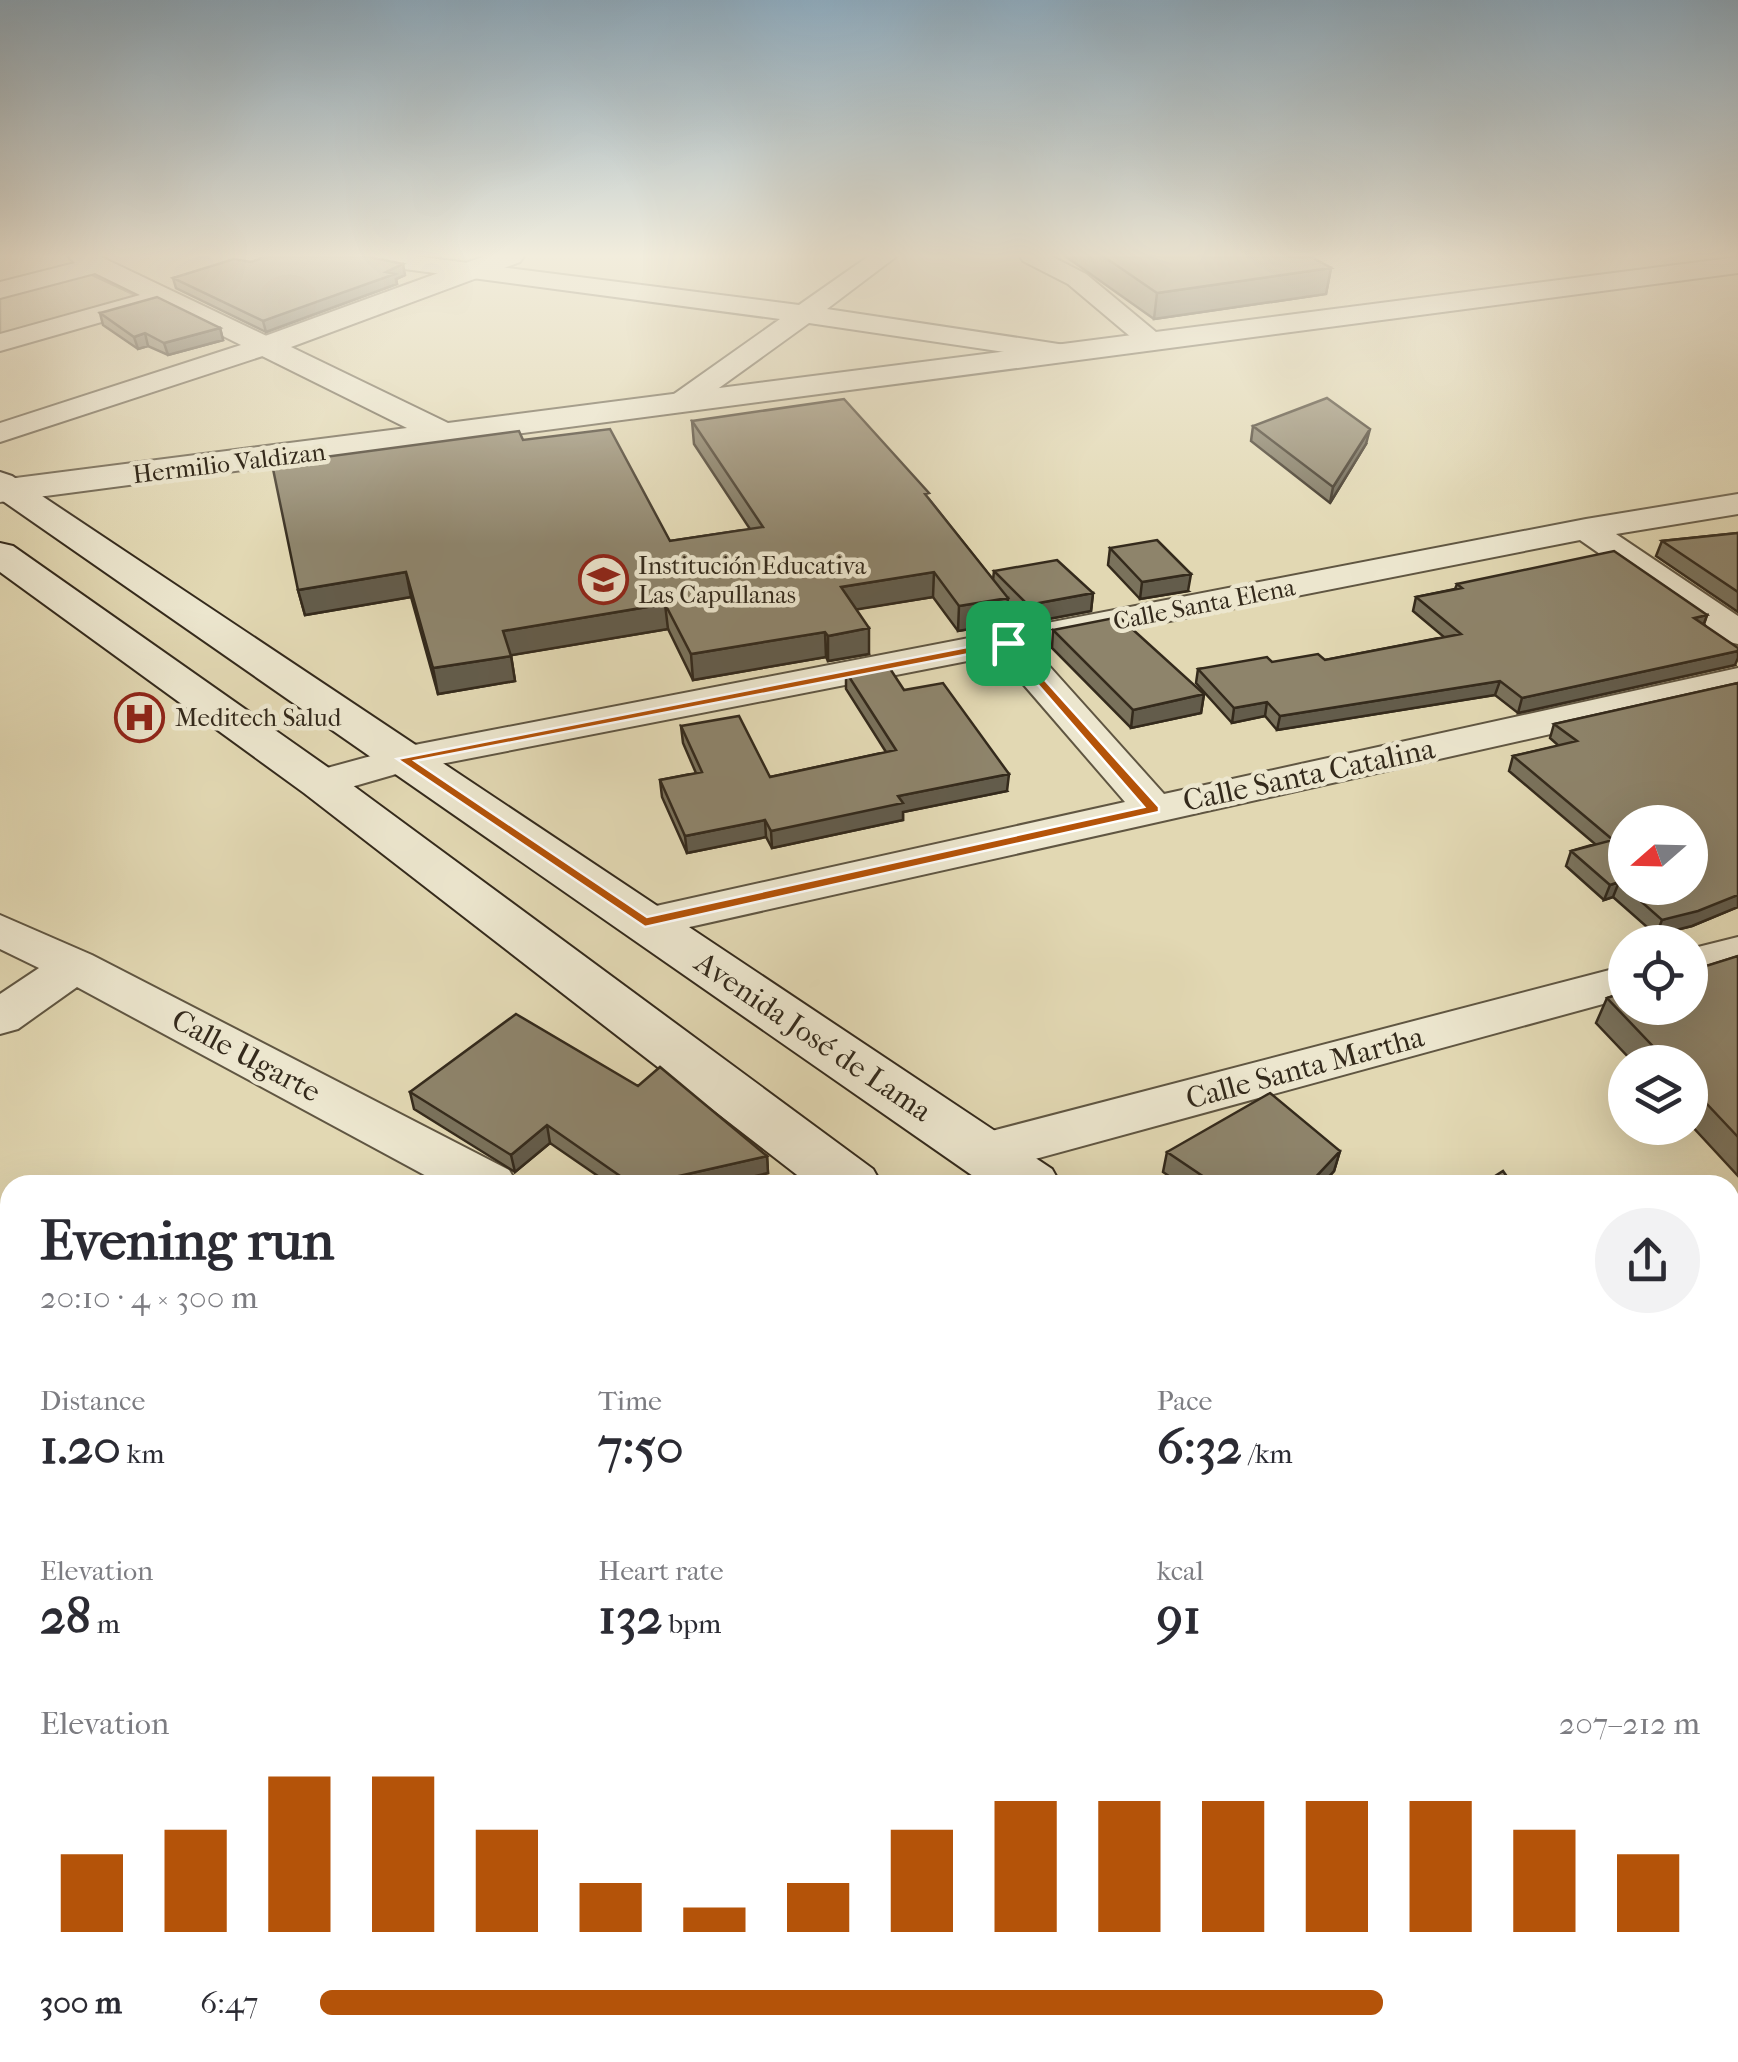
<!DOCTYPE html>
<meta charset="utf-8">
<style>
:root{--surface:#fff;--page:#f2f2f3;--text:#2b2b33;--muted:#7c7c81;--accent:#b45309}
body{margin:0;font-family:"IM FELL French Canon",serif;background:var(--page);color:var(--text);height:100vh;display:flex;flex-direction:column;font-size:38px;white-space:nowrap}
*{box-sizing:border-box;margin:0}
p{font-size:32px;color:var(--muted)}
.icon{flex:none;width:55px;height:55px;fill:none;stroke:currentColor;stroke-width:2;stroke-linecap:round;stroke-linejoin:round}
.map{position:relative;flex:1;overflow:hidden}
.drawer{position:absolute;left:0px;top:1175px;width:1740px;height:888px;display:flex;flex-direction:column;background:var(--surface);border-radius:30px 30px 0 0;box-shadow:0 10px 40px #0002}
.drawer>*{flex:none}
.needle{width:65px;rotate:250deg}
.tools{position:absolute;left:1608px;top:805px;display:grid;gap:20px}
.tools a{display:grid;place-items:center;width:100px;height:100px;border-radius:50%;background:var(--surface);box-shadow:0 10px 40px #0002;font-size:50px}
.pin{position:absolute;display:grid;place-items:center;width:85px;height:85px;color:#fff;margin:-42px;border-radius:20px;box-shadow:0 5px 15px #0006}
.round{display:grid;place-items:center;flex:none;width:105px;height:105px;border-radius:52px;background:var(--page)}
.head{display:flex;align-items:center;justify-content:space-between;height:170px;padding:0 40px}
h1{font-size:55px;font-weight:800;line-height:75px}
.figures{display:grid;grid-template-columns:repeat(3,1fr);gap:15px;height:170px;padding:10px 40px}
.figures div{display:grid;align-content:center}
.figures b{font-size:50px;font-weight:800}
.figures small{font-size:28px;font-weight:400}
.figures p{font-size:28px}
.chart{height:280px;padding:20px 40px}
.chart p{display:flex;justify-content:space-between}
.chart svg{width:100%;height:180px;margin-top:10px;stroke:var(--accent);stroke-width:6}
ul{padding:0 40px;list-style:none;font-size:32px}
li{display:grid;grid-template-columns:160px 120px 1fr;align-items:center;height:75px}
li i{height:25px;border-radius:12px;background:var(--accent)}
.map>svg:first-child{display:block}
.green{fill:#c4ba99;stroke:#7c725a;stroke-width:2.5}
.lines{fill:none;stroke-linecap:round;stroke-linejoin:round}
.minor-casing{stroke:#605642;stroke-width:4}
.tertiary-casing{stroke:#605642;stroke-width:4}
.secondary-casing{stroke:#342a1c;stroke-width:4}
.minor{fill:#ece6ce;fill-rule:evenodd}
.tertiary{fill:#ece6ce;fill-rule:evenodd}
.secondary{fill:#ece6ce;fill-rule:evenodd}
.wall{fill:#7a725c;stroke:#342a1c;stroke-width:2.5}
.shaded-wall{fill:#635c4b;stroke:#342a1c;stroke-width:2.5}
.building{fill:#8e846b;stroke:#342a1c;stroke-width:2.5;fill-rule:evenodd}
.route{fill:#b45309;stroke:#fff;stroke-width:2.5;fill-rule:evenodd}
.labels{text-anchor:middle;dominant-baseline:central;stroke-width:9;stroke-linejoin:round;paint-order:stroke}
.far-street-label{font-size:25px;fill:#342a1c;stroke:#ece6ce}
.far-poi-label{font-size:25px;fill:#342a1c;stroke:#ece6ce;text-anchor:start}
.street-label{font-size:30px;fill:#342a1c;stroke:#ece6ce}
</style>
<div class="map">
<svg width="1738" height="2062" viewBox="0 0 1738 2062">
<rect width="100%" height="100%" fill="#e2d8b3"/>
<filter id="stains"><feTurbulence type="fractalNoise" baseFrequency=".002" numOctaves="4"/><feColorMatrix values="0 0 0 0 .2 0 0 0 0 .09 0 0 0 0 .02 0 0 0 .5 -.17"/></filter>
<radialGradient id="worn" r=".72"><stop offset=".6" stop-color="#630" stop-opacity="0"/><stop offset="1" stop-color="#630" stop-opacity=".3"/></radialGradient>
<path class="green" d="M84,271L146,300L0,341V293Z"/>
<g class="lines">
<defs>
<path id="minor" d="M68,256H99L275,340L279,346L275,352L0,442V423L241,345L161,305L0,351V334L140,295L95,273L0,298V282L75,263Z
M347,256H414L799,305L869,256H897L827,309L1065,345L1079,353L1065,361L809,323L687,411H667L662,405L667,399L780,319L359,263Z
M1020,256H1051L1086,274L1168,342L1164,348H1144L1068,284L1023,261Z
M1738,494V514L1616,534L1738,616V644L1725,641L1580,540L1033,648L1164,794L1738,668V692L645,937L629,932L622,922L629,912L1125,802L998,655L410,770L320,796L305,792L299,783L305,774L404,747L1586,519Z
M0,915L92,955L509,1170L518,1185H443L77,987L18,1029L0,1034V994L39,968L0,949Z
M1738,937V967L1690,981V949Z
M1625,966V998L984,1173L965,1167L957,1153L965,1139L984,1133Z
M1738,1299V1348L1730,1350V1302Z
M1738,1386V1440L1730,1443V1389Z
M10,1394V1448L0,1451V1397Z
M0,1688L10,1692V1768L0,1764Z
M10,1897V2052H19L0,2059V1901Z
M358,2052H446L450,2062H361Z"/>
<path id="tertiary" d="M485,256H524L520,262L291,347L448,423L1738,257V273L0,502V480L407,428L254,352L250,346L254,340Z"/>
<path id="secondary" d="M0,472L12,476L1052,1169L1061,1185H986L0,499Z
M0,543L13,546L336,773L873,1169L882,1185H810L304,793L0,572Z
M1730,1621L1738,1624V1700L1730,1697Z
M1730,1778L1738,1782V1868L1730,1864Z"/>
</defs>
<use href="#minor" class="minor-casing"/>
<use href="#tertiary" class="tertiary-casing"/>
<use href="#secondary" class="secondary-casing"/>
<use href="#minor" class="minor"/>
<use href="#tertiary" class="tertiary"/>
<use href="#secondary" class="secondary"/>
</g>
<path class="wall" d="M1065,256H1309L1331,268L1326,294L1154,319Z
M251,262L405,275L396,279L397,284L266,332L176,288L173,278Z
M100,313L220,328L223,340L168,355L148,346L138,349L103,325Z
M692,421L928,498L993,580L994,571L1093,593L1091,611L1027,623L1008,604L1006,623L958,631L933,597L856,609L869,654L828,661L826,657L693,680L668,629L511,655L515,681L438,694L411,597L305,615L298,590L523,440L670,541L750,529L694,444Z
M1253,426L1366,444L1330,503L1251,441Z
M1738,533V612L1656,556L1662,541Z
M1110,548L1188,591L1140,599L1108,565Z
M1457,584L1707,615L1704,624L1735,665L1518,713L1495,695L1277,730L1265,716L1232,723L1196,683L1198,669L1325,660L1444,637L1413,611L1416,597L1455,589Z
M1053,630L1204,694L1201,713L1131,728L1052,648Z
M846,672L904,690L1007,791L903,812V820L772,848L766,837L687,853L662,797L660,780L696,773L683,743L681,726L770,777L886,752L846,689Z
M1738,683V907L1692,926L1656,935L1613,897L1604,900L1566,866L1571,851L1595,844L1509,771L1513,756L1559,746L1550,738L1554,724Z
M1738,956V1176L1690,1124V1062H1633L1596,1023L1607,998Z
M638,1086L767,1156L768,1173L716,1185H611L550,1143L515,1172L414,1109L410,1092Z
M1340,1151L1334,1171L1321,1185H1182L1163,1172L1167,1152Z
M1738,1489V1554L1730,1544V1493Z"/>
<path class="shaded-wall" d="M403,264L405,275L396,279L397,284L266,332L263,321Z
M1331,268L1326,294L1154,319L1157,293Z
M220,328L223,340L168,355L164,343Z
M145,333L148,346L138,349L134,337Z
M1370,429L1366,444L1330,503L1333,487Z
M406,572L411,597L305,615L298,590Z
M934,572L933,597L841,612V587Z
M1191,574L1188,591L1140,599L1142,582Z
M1093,593L1091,611L1027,623L1028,605Z
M1008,598L1006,623L958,631L959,606Z
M665,604L668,629L507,656L503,631Z
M1707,615L1702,629L1694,618Z
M869,628V654L828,661V636Z
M825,632L826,657L693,680L691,654Z
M1738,651V658L1735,665L1518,713L1522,698Z
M511,656L515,681L438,694L433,668Z
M1500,681L1495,695L1277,730L1280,716Z
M1204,694L1201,713L1131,728L1133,710Z
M1267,702L1265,716L1232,723L1234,708Z
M1009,774L1007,791L903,812V820L772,848L771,831L898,796Z
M765,820L766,837L687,853L685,836Z
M1619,882L1613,897L1604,900L1610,885Z
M1738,895V907L1692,926L1656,935L1662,920Z
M547,1125L550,1143L515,1172L511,1155Z
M1340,1151L1334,1171L1321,1185H1308Z
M767,1156L768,1173L716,1185H639Z
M1738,1907V1917L1730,1920V1910Z
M750,2052H760L761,2056L744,2062H724Z"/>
<path class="building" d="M267,256H365L403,264L386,272L395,274L263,321L173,278L234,259L251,262Z
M1103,256H1309L1331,268L1157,293Z
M157,297L220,328L164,343L145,333L134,337L100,313Z
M1327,398L1370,429L1333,487L1253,426Z
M844,399L929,493L925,494L1008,598L959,606L934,572L841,587L869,628L828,636L825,632L691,654L665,604L503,631L511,656L433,668L406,572L298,590L272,464L519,431L523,440L610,429L670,541L763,527L692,421Z
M1738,533V592L1662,541Z
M1157,540L1191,574L1142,582L1110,548Z
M1614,551L1707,615L1694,618L1738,648V651L1522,698L1500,681L1280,716L1267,702L1234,708L1198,669L1267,657L1272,662L1318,654L1325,660L1461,634L1416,597L1462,588L1457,584Z
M1057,560L1093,593L1028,605L994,571Z
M1119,617L1204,694L1133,710L1053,630Z
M887,664L904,690L943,683L1009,774L898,796L903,803L771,831L765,820L685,836L660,780L702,772L681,726L739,716L770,777L896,750L846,672Z
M1738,683V895L1698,911L1662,920L1619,882L1610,885L1571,851L1613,840L1513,756L1577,741L1554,724ZM1625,822H1690V888H1625Z
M1738,956V1137L1690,1086V1062H1668L1607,998L1625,992V1008H1690V971Z
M516,1014L638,1086L660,1067L767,1156L639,1185H633L547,1125L511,1155L410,1092Z
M1270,1093L1340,1151L1308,1185H1216L1167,1152Z
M1503,1171L1513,1185H1481Z
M1738,1489V1518L1730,1508V1493Z
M1730,1839L1738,1846V1907L1730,1910Z
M711,2052H750L724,2062H713Z"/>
<linearGradient id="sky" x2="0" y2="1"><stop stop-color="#8eabbe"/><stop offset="0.47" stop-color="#f2eddd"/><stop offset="1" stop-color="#f2eddd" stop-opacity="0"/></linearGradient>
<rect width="1738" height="544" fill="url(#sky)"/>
<path class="route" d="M1008,639L1159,807V812L645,927L397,759ZM1005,647L1144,807L647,917L415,761Z"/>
<defs>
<symbol id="school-ring" viewBox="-11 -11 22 22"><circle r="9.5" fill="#ece6ce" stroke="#8f2418" stroke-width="1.5"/><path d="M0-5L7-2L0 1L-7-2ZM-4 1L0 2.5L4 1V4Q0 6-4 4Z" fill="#8f2418"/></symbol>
<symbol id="hospital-ring" viewBox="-11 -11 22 22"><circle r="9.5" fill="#ece6ce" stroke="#8f2418" stroke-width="1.5"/><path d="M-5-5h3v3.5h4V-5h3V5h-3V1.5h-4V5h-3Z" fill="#8f2418"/></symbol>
</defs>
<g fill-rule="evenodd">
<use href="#school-ring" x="576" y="552" width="55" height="55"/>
<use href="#hospital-ring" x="112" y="690" width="55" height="55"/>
</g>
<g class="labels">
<g class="far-street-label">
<text transform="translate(229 463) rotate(-7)">Hermilio Valdizan</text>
<text transform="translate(1204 604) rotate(-11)">Calle Santa Elena</text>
</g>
<g class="far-poi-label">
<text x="638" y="565">Institución Educativa<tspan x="638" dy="29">Las Capullanas</tspan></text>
<text x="175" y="717">Meditech Salud</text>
</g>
<g class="street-label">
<text transform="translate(1309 775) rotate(-12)">Calle Santa Catalina</text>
<text transform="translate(813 1037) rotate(34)">Avenida José de Lama</text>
<text transform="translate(246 1056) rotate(28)">Calle Ugarte</text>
<text transform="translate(1305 1068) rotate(-15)">Calle Santa Martha</text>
</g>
</g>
<rect width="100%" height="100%" filter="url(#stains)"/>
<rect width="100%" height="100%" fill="url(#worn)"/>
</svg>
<div class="tools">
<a><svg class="needle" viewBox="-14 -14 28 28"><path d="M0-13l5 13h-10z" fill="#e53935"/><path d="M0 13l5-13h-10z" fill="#7c7c81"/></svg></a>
<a><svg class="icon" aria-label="locate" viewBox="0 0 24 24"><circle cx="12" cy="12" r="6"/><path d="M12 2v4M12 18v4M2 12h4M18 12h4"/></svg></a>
<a><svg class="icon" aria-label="layers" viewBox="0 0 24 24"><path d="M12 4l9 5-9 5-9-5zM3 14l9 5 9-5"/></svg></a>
</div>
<div class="pin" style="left:1008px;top:643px;background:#1e9e55"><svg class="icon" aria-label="arrive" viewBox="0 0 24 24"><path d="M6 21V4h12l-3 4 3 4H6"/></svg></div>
<section class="drawer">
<div class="head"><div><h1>Evening run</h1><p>20:10 · 4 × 300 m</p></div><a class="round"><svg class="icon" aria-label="share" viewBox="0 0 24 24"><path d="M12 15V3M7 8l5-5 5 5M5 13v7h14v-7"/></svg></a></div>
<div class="figures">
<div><p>Distance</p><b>1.20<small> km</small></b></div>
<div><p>Time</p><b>7:50</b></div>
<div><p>Pace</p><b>6:32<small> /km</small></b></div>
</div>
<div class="figures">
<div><p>Elevation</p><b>28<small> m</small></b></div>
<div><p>Heart rate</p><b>132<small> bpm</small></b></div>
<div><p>kcal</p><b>91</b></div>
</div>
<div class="chart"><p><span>Elevation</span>207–212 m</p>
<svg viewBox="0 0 160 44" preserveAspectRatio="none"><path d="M5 44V25M15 44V19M25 44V6M35 44V6M45 44V19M55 44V32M65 44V38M75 44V32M85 44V19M95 44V12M105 44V12M115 44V12M125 44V12M135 44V12M145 44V19M155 44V25"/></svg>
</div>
<ul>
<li><b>300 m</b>6:47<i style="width:77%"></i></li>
</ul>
</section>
</div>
